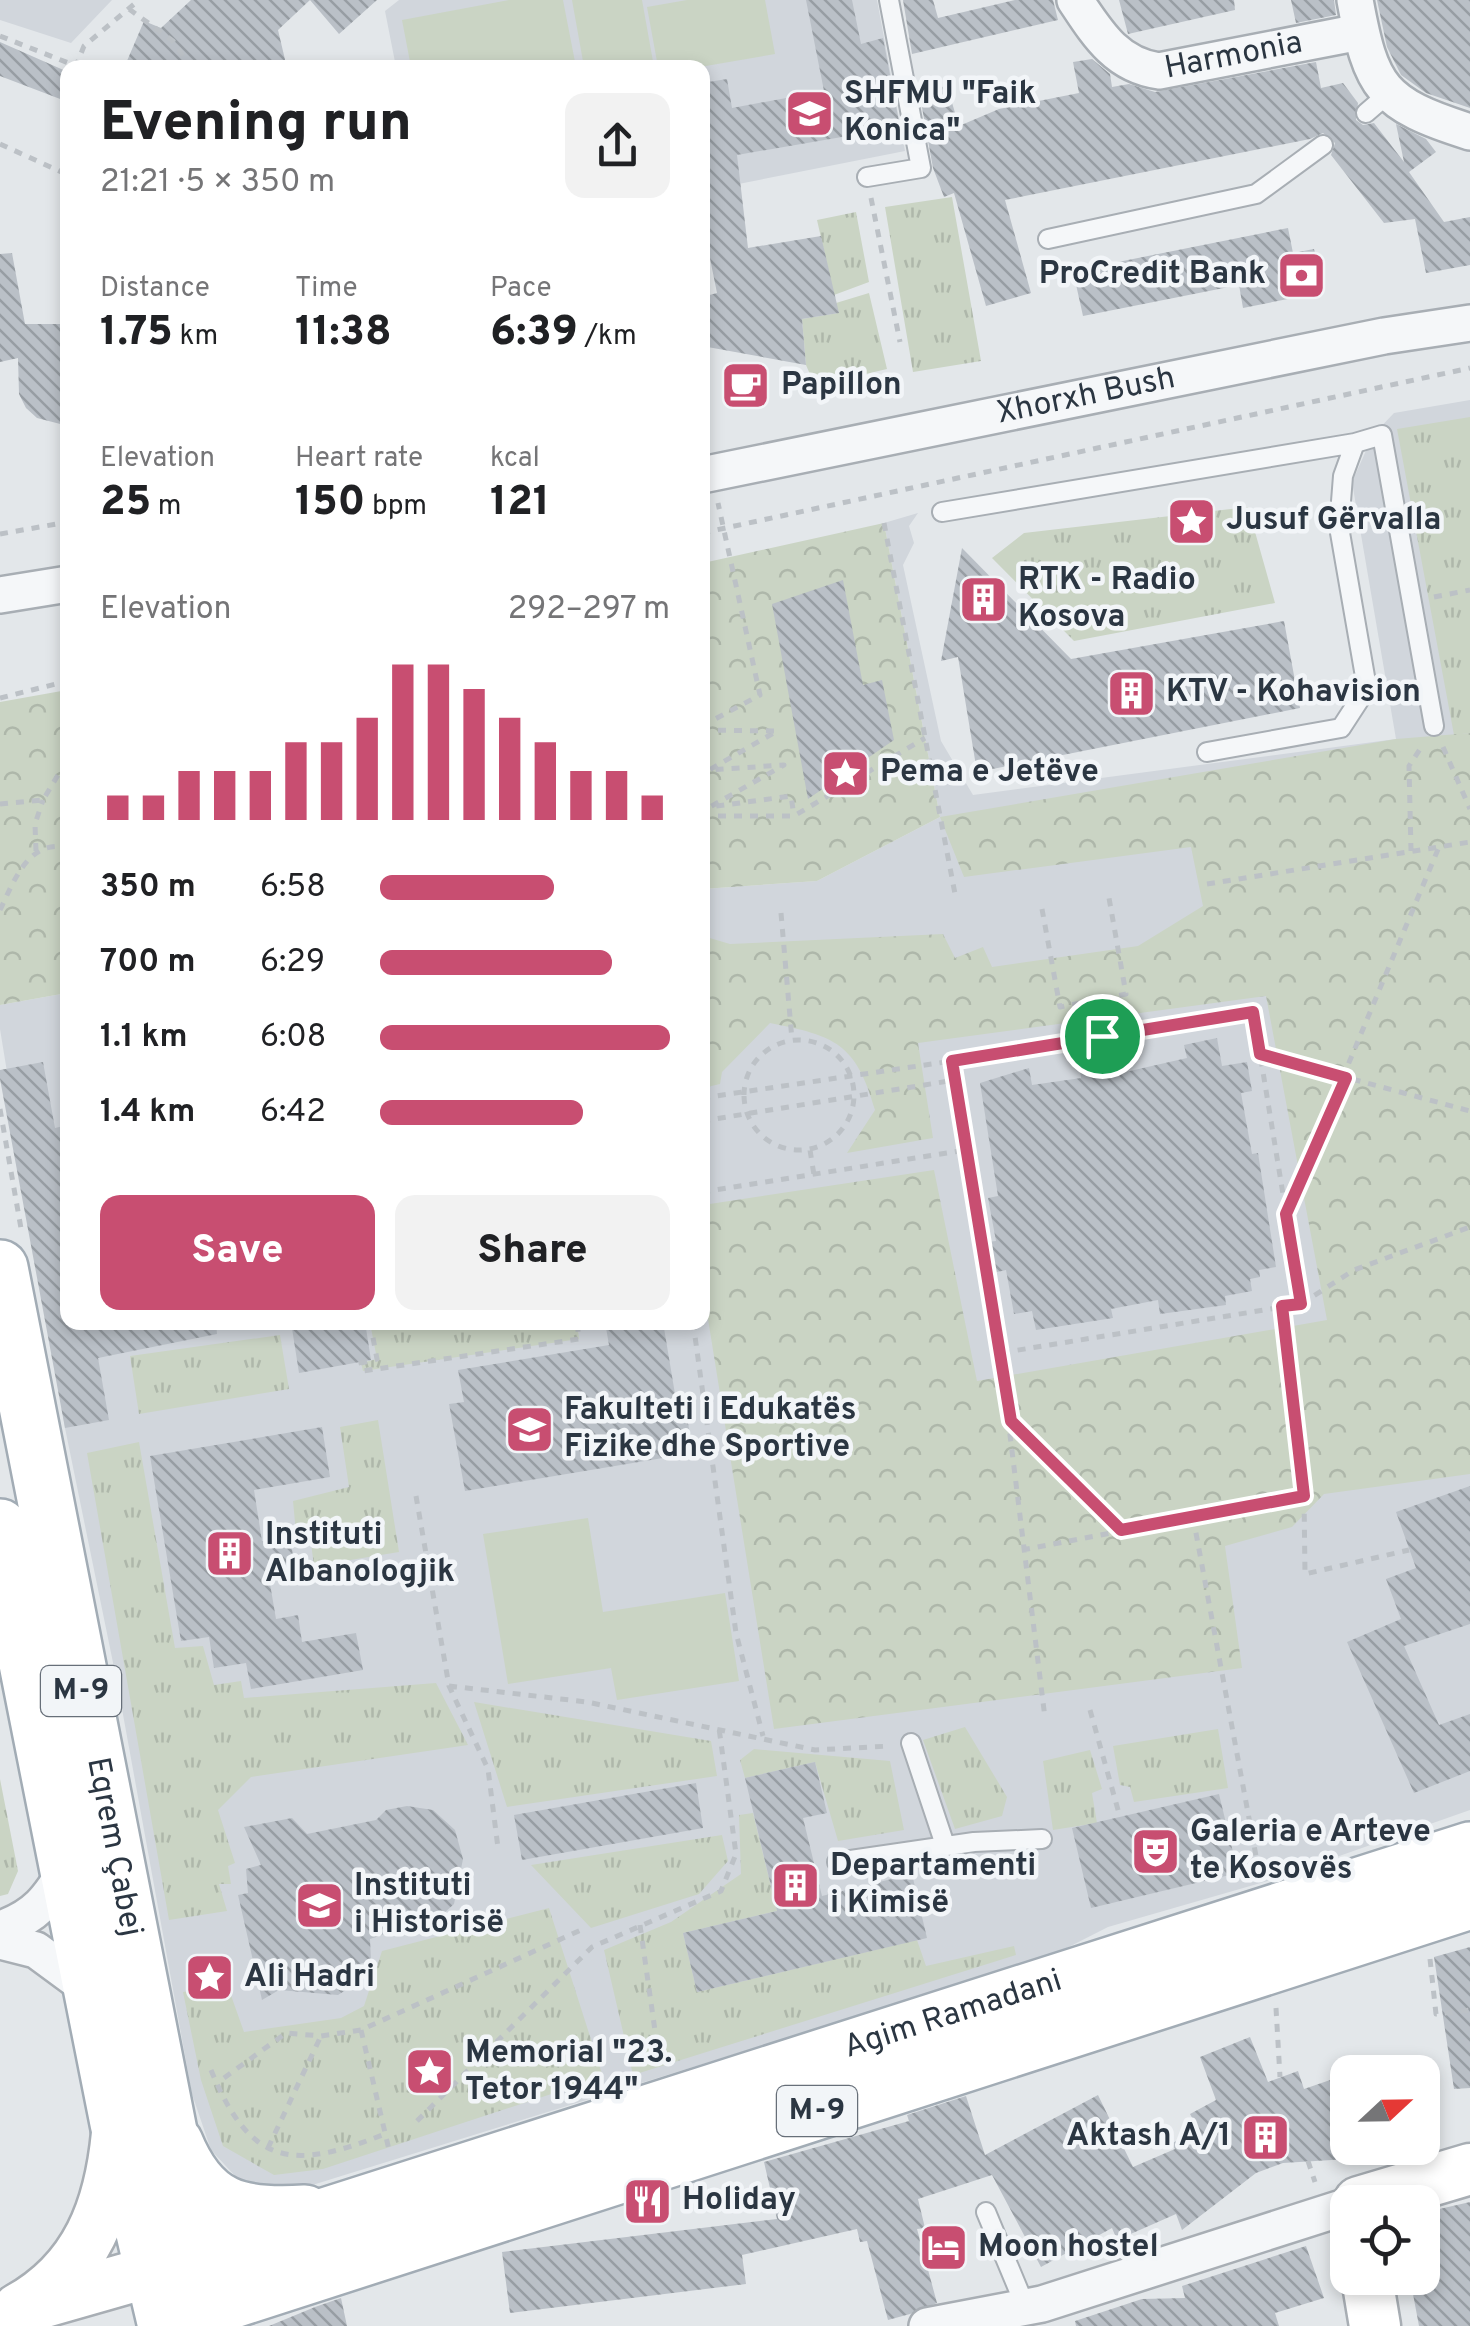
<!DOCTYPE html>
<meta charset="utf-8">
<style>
:root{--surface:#fff;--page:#f2f2f2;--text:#202124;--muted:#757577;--accent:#c84e71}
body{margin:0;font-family:Overpass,sans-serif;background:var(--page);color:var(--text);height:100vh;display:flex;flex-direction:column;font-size:38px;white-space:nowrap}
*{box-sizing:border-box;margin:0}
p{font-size:32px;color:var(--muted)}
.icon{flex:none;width:55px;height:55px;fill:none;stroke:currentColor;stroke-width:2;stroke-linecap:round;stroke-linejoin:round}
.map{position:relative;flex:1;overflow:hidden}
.details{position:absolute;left:60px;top:60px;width:650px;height:1270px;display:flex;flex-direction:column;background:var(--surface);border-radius:20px;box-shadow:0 5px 15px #0003}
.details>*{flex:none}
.needle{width:65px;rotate:68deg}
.fabs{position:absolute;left:1330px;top:2055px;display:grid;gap:20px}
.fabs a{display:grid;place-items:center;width:110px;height:110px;border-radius:20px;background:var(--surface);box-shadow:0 5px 15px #0003;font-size:50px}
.pin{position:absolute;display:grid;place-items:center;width:85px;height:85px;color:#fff;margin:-42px;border:5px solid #fff;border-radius:50%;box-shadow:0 2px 10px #0007}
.round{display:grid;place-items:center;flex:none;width:105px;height:105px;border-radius:20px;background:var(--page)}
.head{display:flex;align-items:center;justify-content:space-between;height:170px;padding:0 40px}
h1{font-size:55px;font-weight:800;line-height:75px}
.figures{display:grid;grid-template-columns:repeat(3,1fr);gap:15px;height:170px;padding:10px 40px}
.figures div{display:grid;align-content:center}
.figures b{font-size:42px;font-weight:800}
.figures small{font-size:28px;font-weight:400}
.figures p{font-size:28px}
.chart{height:280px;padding:20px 40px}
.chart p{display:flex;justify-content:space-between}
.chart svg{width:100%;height:180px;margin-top:10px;stroke:var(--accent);stroke-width:6}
.cta{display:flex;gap:20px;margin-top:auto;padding:20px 40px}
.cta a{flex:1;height:115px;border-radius:20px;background:var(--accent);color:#fff;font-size:40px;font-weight:800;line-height:115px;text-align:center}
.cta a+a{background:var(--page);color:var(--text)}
ul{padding:0 40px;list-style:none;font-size:32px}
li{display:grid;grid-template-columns:160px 120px 1fr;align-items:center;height:75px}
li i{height:25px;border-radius:12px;background:var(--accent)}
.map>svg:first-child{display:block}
.built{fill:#d1d6dc}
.grass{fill:url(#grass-tufts)}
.park{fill:url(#park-crowns)}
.pitch{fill:#cad4c4}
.building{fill:url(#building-back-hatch)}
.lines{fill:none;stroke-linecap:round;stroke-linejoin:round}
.lane-casing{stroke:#a8aeb4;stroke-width:22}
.street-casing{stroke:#a8aeb4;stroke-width:40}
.secondary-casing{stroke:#a8aeb4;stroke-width:55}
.primary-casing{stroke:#a2acb5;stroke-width:60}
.path{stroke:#bcc1c6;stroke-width:5;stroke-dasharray:8 8;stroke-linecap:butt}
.lane{stroke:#f5f7f9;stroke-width:18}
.street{stroke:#f5f7f9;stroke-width:35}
.secondary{stroke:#fff;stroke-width:50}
.primary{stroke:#fff;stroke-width:55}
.route-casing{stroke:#fff;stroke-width:20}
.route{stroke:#c84e71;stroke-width:12}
.labels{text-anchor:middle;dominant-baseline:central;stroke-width:9;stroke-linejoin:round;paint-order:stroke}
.shield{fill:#f2f5f8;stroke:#676f79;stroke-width:2.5}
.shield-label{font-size:30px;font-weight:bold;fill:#2b3642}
.street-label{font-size:32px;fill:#2b3642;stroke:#f2f5f8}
.poi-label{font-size:32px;font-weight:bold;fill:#2b3642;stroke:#f2f5f8;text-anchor:start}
</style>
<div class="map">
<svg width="1470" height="2326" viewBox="0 0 1470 2326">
<defs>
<pattern id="grass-tufts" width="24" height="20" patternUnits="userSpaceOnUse" patternTransform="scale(2.5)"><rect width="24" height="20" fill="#cad4c4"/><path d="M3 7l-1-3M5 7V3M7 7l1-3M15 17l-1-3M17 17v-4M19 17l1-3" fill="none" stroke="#aeb7aa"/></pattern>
<pattern id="park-crowns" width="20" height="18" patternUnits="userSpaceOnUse" patternTransform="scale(2.5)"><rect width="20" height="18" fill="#cad4c4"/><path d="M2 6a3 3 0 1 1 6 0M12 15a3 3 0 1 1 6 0" fill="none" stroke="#aeb7aa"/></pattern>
<pattern id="building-back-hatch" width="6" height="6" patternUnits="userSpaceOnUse" patternTransform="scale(2.5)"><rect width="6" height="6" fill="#bac0c7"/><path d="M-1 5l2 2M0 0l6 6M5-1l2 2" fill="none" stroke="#979da3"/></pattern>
</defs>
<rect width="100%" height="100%" fill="#e3e7ea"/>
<path class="built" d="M0,0H112L71,43L0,20Z
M399,0H877L905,151L703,191L702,68L396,67L385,11Z
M1470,400V1810L1271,1880L1108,1927L1051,1956L293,2191L265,2190L237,2178L211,2150L192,2094L118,1687L65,1428L0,1029V1005L67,993L68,1322H702L703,889L817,881L940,817L884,523L918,513L909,526L914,543L903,565L941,741L973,795L1396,739L1352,482L1373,435L1394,413Z"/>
<path class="grass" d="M952,197L981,361L913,372L885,207Z
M856,212L869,282L834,295L817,220Z
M869,293L887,369L815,386L806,365L802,319L838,313L836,303Z
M1470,417V733L1454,735L1397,429Z
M1248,507L1275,603L1074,641L992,558L1024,533Z
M370,1323H577L579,1339L363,1371L361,1363L377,1359Z
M280,1335L289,1389L139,1414L130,1356Z
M378,1420L399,1552L314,1566L309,1528L296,1533L293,1501L349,1487L340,1427Z
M139,1442L175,1648L203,1646L214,1685L241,1681L244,1698L436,1683L468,1745L251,1777L218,1810L235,1863L228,1866L231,1884H219L227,1911L169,1920L87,1453Z
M474,1702L711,1741L717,1776L507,1807Z
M965,1727L1007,1797L1002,1816L955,1829L923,1740Z
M1218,1729L1228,1788L1134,1802L1130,1787L1120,1785L1113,1746Z
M754,1749L890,1761L904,1830L838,1841L815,1762L745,1778L740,1760Z
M1090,1750L1102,1789L1092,1793L1097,1823L1053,1830L1043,1761Z
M0,1779L18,1871L8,1894L0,1896Z
M753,1813L777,1911L683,1933L697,1992L917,1940L926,1966L1014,1946L1016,1955L633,2075L604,1950L671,1922L741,1874L739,1815Z
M722,1835L728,1861L699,1894L591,1928L531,1865Z
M549,1908L603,2077L323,2169L274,2175L223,2146L201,2080L183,1992L227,1984L244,2032L341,2018L364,2006L382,1951Z"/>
<path class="park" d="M884,523L940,817L1396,739L1470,733V1474L1324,1494L1292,1527L1225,1546L1242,1668L774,1729L703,1288V1205L934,1170L977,1381L1327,1320L1266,996L918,1043L933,1138L847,1153L875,1110C856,1043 835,1036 770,1023L722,1072L720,1084L703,1088V936L730,944L943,934L955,958L983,947L992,967L1138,946L1203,906L1191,847L964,877L940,817L817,881L703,889V563Z
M67,690V993L0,1005V702Z"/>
<path class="pitch" d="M509,0H563L576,67H411L402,20Z
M572,0H642L654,67H584Z
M687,0H765L775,54L700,67H658L647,7Z
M588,1518L603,1612L725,1593L739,1681L617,1700L611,1668L508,1684L483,1534Z"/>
<path class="building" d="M191,0H377L339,34L310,0L278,30L287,68H124L144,21L161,28Z
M806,0H852L861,44L883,38L900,127L737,155L748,248L821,236L839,313L802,319L806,365L702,346V297L717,293L702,219V83L727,79L732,108L824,91Z
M903,0H933L938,18L1015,0H1053L1058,20L912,54Z
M1119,0H1234L1235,10L1128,34Z
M1291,0H1334L1336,15L1296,23Z
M1377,0H1470V108L1426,93L1401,75L1387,47Z
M0,42L68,72V102L0,76Z
M1092,59L1110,74L1112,87L1129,84L1155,92L1316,62L1321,88L1343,83L1358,103L1356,120L1363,125L1374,123L1404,162L1396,124L1426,139L1436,152L1409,172L1444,222L1470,217V265L1426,273L1415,219L1384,223L1331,155L1335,143L1323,133L1310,139L1005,200L1031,293L986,306L954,193L944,197L933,168L919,91L947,86L959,126L999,109L1079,93L1073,62Z
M1288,228L1293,253L1314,249L1323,292L1243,308L1239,285L1083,316L1073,271Z
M12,253L25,324H68V426L37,418L26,408L19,394L18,358L0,362V254Z
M962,548L1071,659L1284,621L1300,708L977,772L958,657L941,661Z
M843,580L863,685L882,680L894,740L808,799L772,604Z
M1217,1038L1222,1066L1247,1062L1252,1091L1241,1093L1252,1154L1258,1153L1276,1267L1259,1270L1260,1277L1250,1279L1252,1291L1225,1296L1226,1305L1160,1314L1158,1300L1111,1309L1113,1318L1036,1330L1032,1311L1014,1314L1006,1270L993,1273L987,1242L996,1241L988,1198L998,1196L980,1083L1029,1068L1032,1085L1081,1078L1080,1069L1119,1062L1121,1073L1187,1058L1184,1045Z
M43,1062L55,1128L68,1125V1322H216L217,1334L98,1358L109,1420L65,1428L0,1079V1070Z
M291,1322H365L371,1360L299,1373Z
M605,1322H663L677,1406L685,1405L693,1453L465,1491L449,1404L464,1402L458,1370L609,1345Z
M322,1427L330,1477L254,1490L262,1541L290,1537L295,1568L268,1572L276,1619L298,1615L302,1642L356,1633L363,1670L251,1689L246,1663L214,1668L209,1637L181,1641L150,1456Z
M1470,1486V1624L1404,1646L1439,1725L1470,1714V1771L1414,1793L1347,1642L1401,1619L1386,1579L1416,1568L1396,1512Z
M815,1762L827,1813L803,1818L822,1896L912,1874L927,1938L697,1992L683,1933L777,1911L745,1778Z
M696,1783L703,1828L522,1860L514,1815Z
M1219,1794L1238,1873L1091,1908L1072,1828Z
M407,1806L433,1810L455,1830L463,1859L454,1904L442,1915L370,1939L371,1961L347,1967L349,1988L338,1995L279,1990L262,2000L238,1895L248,1893L246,1869L261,1865L244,1827L292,1818L307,1834L376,1820L386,1810Z
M1470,1947V2088L1454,2089L1434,1957Z
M1250,2037L1268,2082L1298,2071L1304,2089L1336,2078L1341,2090L1348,2088V2159L1283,2163L1256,2173L1182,2230L1176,2214L1117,2240L1112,2228L1041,2267L992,2175L918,2199L925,2228L917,2229L937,2303L910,2314L888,2320L867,2241L860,2242L857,2229L742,2255L746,2284L510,2313L502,2252L777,2219L764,2162L909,2121L907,2115L966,2096L985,2155L1098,2095L1133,2167L1175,2149L1172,2143L1199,2131L1190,2114L1216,2100L1200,2057Z
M1470,2202V2326H1419L1410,2278H1422V2213Z
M1306,2246L1324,2298L1275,2313L1279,2326H1076L1075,2321L1142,2299L1185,2298L1182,2286Z
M341,2298L347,2326H269L315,2307Z"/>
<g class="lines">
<defs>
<path id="lane" d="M1366,113L1388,94
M867,177L921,168L889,0
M1048,239L1256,194L1323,145
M942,512L1355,443
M1207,752L1341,728L1367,688L1339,527L1343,476L1355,443L1382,435L1434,726
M911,1743L945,1845
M837,1862L974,1842L1042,1839
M986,2212L1026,2308"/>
<g id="street">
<path id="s1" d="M1075,0C1097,33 1116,65 1159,71L1360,32"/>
<path d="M1355,0C1371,88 1381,104 1470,132"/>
<path id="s2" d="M702,475L1384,336L1470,323"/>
<path d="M0,595L68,584"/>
<path d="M0,1929C36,1917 49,1899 68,1867"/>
<path d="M0,1941L36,1950L93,1992"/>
<path d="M927,2326L1042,2304L1348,2206"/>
</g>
<path id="secondary" d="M1359,2202L1470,2169
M1367,2278L1375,2326
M34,2305L153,2271
M18,2309C87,2271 110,2207 117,2133"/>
<g id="primary">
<path id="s3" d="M0,1268L201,2295"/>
<path d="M0,1527L118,2123L165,2322L1470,1901"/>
<path d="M175,2143C202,2209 239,2217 305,2213"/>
<path id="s4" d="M153,2271L1470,1850"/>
</g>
</defs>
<use href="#lane" class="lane-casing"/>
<use href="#street" class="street-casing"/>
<use href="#secondary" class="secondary-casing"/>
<use href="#primary" class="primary-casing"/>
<path class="path" d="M129,9L173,41L191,68
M0,36L76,66L84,46L139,0
M0,144L68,175
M871,198L900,342
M884,523L956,899
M702,533L1470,368
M0,534L68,522
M1434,597L1470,590
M0,698L68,681
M702,726L760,695L718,503
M702,730L777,731L709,770L784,765L710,807L791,796L794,816
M1443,747L1470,809
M0,804L43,800L58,775L68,772
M702,816H794L925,738
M36,851L35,824L43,800
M1411,851L1409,766L1422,746
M1207,884L1470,842
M1042,909L1060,1007L1126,994L1109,898
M0,910C14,881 29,838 68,848
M781,913L792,1040
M1096,1000L1102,1036
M1253,1011L1301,1304L1000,1353L952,1061Z
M744 1095a55 55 0 1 1 110 0a55 55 0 1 1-110 0Z
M1260,1054L1470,1111
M702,1098L952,1061
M0,1109L22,1234
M702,1121L955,1080
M810,1150L814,1175
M702,1192L966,1150
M1287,1211L1439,847
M1301,1304L1354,1270L1470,1227
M1283,1307L1304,1496L1305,1574L1409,1550
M370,1322L377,1359L361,1363L363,1371L579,1339L577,1322
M693,1322L736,1633L763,1736
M1000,1354L1045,1718
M1013,1423L1121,1530
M416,1496L449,1686L488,1769L498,1848
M1193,1517L1259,1872
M1022,1550L1304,1496
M449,1686L587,1702L815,1750L890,1746
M1090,1710L1120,1817
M640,1925L660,2066
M1430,1959L1436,2014L1470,2010
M1276,2008L1280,2077
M361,2030L390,2154
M479,2058L491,2101
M211,2070C251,2168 294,2170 385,2134
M224,2078L286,2033L321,2036L361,2030L583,1929
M417,2121L592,1947L721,1891L736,1854L719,1728
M268,2148L320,2038
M1308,2161L1315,2182"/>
<use href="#lane" class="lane"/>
<use href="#street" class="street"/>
<use href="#secondary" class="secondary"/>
<use href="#primary" class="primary"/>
</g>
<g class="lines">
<defs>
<path id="route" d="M1253,1012L1260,1054L1346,1078L1286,1214L1301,1304L1282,1306L1304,1496L1121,1530L1011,1421L952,1061Z"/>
</defs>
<use href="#route" class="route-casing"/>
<use href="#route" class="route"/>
</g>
<defs>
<symbol id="school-square" viewBox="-11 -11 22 22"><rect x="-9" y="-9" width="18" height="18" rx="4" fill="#c84e71" stroke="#f2f5f8"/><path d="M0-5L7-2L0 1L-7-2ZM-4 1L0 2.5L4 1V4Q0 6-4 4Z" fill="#fff"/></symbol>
<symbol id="bank-square" viewBox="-11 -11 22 22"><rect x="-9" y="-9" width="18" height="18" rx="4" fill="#c84e71" stroke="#f2f5f8"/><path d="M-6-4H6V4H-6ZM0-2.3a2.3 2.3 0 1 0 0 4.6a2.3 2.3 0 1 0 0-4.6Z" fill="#fff"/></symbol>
<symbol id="cafe-square" viewBox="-11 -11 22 22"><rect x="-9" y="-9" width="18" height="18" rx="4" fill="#c84e71" stroke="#f2f5f8"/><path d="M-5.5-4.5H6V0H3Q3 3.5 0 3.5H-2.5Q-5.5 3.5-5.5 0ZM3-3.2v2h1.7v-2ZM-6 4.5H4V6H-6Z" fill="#fff"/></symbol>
<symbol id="sight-square" viewBox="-11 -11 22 22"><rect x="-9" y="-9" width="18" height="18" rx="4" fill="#c84e71" stroke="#f2f5f8"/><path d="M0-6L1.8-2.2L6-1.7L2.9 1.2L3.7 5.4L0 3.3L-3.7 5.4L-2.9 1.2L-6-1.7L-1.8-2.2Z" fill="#fff"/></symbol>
<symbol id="building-square" viewBox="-11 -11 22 22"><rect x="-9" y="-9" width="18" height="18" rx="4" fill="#c84e71" stroke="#f2f5f8"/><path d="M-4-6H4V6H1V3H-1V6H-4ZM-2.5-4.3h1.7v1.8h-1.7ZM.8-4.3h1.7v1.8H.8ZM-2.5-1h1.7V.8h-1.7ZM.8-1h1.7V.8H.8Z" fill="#fff"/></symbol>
<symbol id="university-square" viewBox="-11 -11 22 22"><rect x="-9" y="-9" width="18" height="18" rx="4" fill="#c84e71" stroke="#f2f5f8"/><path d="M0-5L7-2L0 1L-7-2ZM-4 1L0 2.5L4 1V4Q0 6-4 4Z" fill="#fff"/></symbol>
<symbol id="theatre-square" viewBox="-11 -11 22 22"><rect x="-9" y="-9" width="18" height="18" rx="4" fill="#c84e71" stroke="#f2f5f8"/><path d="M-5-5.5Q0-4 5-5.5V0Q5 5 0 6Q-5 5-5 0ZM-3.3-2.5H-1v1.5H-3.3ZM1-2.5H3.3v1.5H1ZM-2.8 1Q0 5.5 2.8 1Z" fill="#fff"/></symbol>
<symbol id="restaurant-square" viewBox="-11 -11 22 22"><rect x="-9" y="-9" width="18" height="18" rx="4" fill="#c84e71" stroke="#f2f5f8"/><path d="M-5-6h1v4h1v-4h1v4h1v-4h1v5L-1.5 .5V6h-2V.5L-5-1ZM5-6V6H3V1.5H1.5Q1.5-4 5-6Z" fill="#fff"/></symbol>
<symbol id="hotel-square" viewBox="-11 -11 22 22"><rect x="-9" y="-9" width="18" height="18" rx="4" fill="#c84e71" stroke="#f2f5f8"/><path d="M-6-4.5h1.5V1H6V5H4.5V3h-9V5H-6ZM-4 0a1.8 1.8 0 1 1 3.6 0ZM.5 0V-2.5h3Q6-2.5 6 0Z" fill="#fff"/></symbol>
</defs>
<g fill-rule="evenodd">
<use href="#school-square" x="782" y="86" width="55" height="55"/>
<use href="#bank-square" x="1274" y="248" width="55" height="55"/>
<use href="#cafe-square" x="718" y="358" width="55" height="55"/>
<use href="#sight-square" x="1164" y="494" width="55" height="55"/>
<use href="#building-square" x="956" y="572" width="55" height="55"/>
<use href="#building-square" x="1104" y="666" width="55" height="55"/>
<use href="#sight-square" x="818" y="746" width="55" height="55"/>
<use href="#university-square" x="502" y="1402" width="55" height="55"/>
<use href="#building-square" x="202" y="1526" width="55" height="55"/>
<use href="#theatre-square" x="1128" y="1824" width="55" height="55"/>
<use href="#building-square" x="768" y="1858" width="55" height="55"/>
<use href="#university-square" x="292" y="1878" width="55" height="55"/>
<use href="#sight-square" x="182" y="1950" width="55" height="55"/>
<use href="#sight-square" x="402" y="2044" width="55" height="55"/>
<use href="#building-square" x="1238" y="2110" width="55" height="55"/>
<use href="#restaurant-square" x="620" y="2174" width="55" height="55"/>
<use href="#hotel-square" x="916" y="2220" width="55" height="55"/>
</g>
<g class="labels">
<g class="shield">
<rect x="41" y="1666" width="80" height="50" rx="8"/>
<rect x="777" y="2086" width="80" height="50" rx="8"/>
</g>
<g class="shield-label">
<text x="81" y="1691">M-9</text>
<text x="817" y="2111">M-9</text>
</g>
<g class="street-label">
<text stroke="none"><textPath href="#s1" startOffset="190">Harmonia</textPath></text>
<text stroke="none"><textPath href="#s2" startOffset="392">Xhorxh Bush</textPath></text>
<text stroke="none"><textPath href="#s3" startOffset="590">Eqrem Çabej</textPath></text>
<text stroke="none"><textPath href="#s4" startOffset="840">Agim Ramadani</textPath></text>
</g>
<g class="poi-label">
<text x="844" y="95">SHFMU "Faik<tspan x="844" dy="37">Konica"</tspan></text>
<text x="1266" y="275" text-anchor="end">ProCredit Bank</text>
<text x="781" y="386">Papillon</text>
<text x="1226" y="521">Jusuf Gërvalla</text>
<text x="1018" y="581">RTK - Radio<tspan x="1018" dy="37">Kosova</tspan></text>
<text x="1166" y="693">KTV - Kohavision</text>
<text x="880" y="773">Pema e Jetëve</text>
<text x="564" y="1411">Fakulteti i Edukatës<tspan x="564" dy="37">Fizike dhe Sportive</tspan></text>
<text x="265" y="1536">Instituti<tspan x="265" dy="37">Albanologjik</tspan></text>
<text x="1190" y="1833">Galeria e Arteve<tspan x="1190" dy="37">te Kosovës</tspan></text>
<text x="830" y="1867">Departamenti<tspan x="830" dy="37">i Kimisë</tspan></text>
<text x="354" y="1887">Instituti<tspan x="354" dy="37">i Historisë</tspan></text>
<text x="244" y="1978">Ali Hadri</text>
<text x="465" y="2054">Memorial "23.<tspan x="465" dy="37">Tetor 1944"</tspan></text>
<text x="1231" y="2137" text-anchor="end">Aktash A/1</text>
<text x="682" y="2201">Holiday</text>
<text x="978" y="2248">Moon hostel</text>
</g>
</g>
</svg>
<div class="fabs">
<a><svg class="needle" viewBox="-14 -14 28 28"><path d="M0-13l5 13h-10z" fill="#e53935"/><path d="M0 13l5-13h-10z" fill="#757577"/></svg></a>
<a><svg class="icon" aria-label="locate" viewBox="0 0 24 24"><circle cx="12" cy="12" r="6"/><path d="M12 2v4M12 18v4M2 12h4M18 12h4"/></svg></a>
</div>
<div class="pin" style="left:1102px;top:1036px;background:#1e9e55"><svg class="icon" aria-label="arrive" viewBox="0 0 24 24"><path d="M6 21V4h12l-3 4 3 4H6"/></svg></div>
<section class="details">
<div class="head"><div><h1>Evening run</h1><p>21:21 · 5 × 350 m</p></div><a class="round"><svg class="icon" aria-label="share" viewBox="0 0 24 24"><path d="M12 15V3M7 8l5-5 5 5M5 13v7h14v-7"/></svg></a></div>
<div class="figures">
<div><p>Distance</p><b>1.75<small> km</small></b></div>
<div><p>Time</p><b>11:38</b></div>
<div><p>Pace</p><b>6:39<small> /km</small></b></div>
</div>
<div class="figures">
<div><p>Elevation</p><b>25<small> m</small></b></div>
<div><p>Heart rate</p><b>150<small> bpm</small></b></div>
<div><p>kcal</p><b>121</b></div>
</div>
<div class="chart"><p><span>Elevation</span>292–297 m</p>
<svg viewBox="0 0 160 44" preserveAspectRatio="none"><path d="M5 44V38M15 44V38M25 44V32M35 44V32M45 44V32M55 44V25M65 44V25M75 44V19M85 44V6M95 44V6M105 44V12M115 44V19M125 44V25M135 44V32M145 44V32M155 44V38"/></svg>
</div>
<ul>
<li><b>350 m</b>6:58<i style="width:60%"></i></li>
<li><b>700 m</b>6:29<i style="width:80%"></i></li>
<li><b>1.1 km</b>6:08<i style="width:100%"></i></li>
<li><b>1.4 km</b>6:42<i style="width:70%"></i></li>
</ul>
<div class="cta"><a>Save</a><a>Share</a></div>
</section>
</div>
